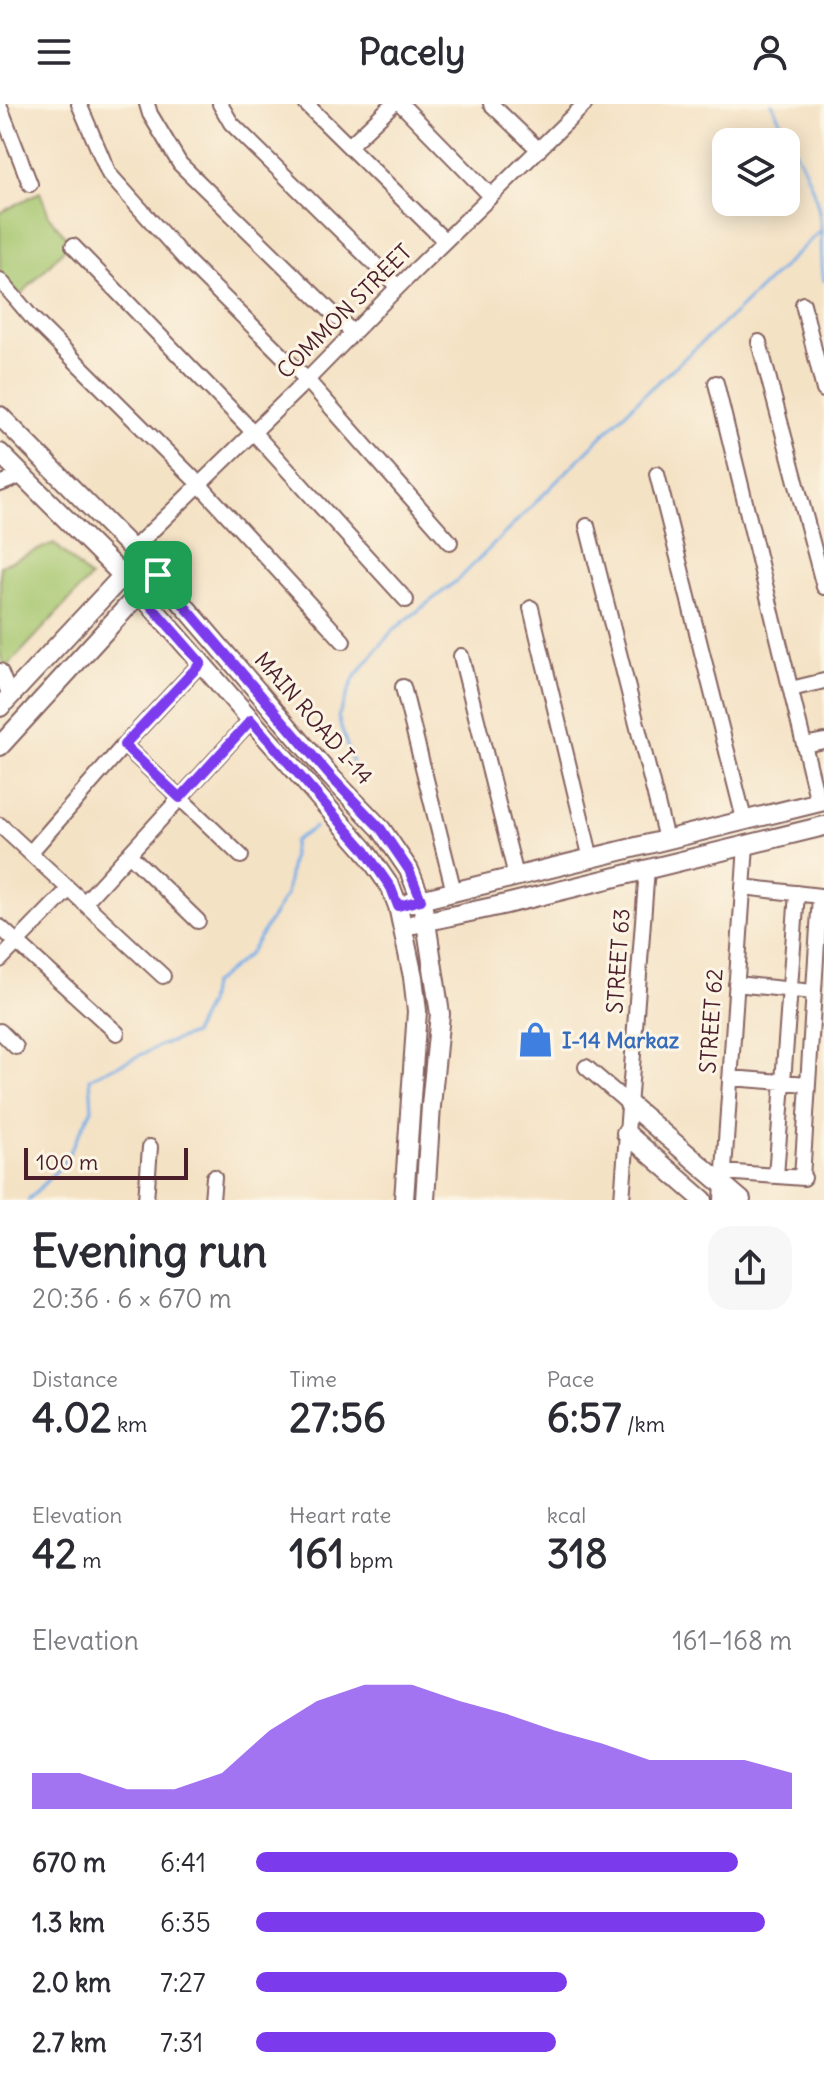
<!DOCTYPE html>
<meta charset="utf-8">
<style>
:root{--surface:#fff;--page:#f7f7f7;--text:#2b2b33;--muted:#7c7c81;--accent:#7c3aed}
body{margin:0;font-family:Delius,sans-serif;background:var(--page);color:var(--text);height:100vh;display:flex;flex-direction:column;font-size:30px;white-space:nowrap}
*{box-sizing:border-box;margin:0}
p{font-size:26px;color:var(--muted)}
.icon{flex:none;width:44px;height:44px;fill:none;stroke:currentColor;stroke-width:2;stroke-linecap:round;stroke-linejoin:round}
.map{position:relative;height:1096px;overflow:hidden}
.drawer{display:flex;flex-direction:column;background:var(--surface);flex:1}
.drawer>*{flex:none}
.controls{position:absolute;left:712px;top:24px;display:grid;gap:16px}
.controls a{display:grid;place-items:center;width:88px;height:88px;border-radius:16px;background:var(--surface);box-shadow:0 4px 20px #0003;font-size:40px}
.scale{position:absolute;left:24px;bottom:20px;width:164px;box-sizing:border-box;padding-left:8px;border:4px solid #4a1f2b;border-top:0;font-size:22px;line-height:28px;white-space:nowrap;color:#4a1f2b;-webkit-text-stroke:6px #fcf5e5;paint-order:stroke}
.pin{position:absolute;display:grid;place-items:center;width:68px;height:68px;color:#fff;margin:-34px;border-radius:16px;box-shadow:0 4px 12px #0006}
.round{display:grid;place-items:center;flex:none;width:84px;height:84px;border-radius:24px;background:var(--page)}
.overview{display:flex;align-items:center;justify-content:space-between;height:136px;padding:0 32px}
h1{font-size:44px;font-weight:700;line-height:60px}
.stats{display:grid;grid-template-columns:repeat(3,1fr);gap:12px;height:136px;padding:8px 32px}
.stats div{display:grid;align-content:center}
.stats b{font-size:40px;font-weight:700}
.stats small{font-size:22px;font-weight:400}
.stats p{font-size:22px}
.chart{height:224px;padding:16px 32px}
.chart p{display:flex;justify-content:space-between}
.chart svg{width:100%;height:144px;margin-top:8px;fill:var(--accent);opacity:.7}
ul{padding:0 32px;list-style:none;font-size:26px}
li{display:grid;grid-template-columns:128px 96px 1fr;align-items:center;height:60px}
li i{height:20px;border-radius:10px;background:var(--accent)}
header{display:flex;justify-content:space-between;align-items:center;height:104px;padding:0 32px;background:var(--surface);font-size:36px;font-weight:700}
.map>svg:first-child{display:block}
.park{fill:#a5c66e;stroke:#78724c;stroke-width:2}
.lines{fill:none;stroke-linecap:round;stroke-linejoin:round}
.stream{stroke:#78afe7;stroke-width:3}
.minor-casing{stroke:#866361;stroke-width:18}
.major-casing{stroke:#866361;stroke-width:22}
.minor{stroke:#fff;stroke-width:14}
.major{stroke:#fff;stroke-width:18}
.route-casing{stroke:#fff;stroke-width:16}
.route{stroke:#7c3aed;stroke-width:10}
.labels{text-anchor:middle;dominant-baseline:central;stroke-width:6;stroke-linejoin:round;paint-order:stroke}
.street-label{font-size:22px;fill:#4a1f2b;stroke:#fcf5e5}
.shop-label{font-size:22px;font-weight:bold;fill:#366cbe;stroke:#fcf5e5;text-anchor:start}
</style>
<header><svg class="icon" aria-label="menu" viewBox="0 0 24 24"><path d="M4 6h16M4 12h16M4 18h16"/></svg>Pacely<svg class="icon" aria-label="person" viewBox="0 0 24 24"><circle cx="12" cy="8" r="4"/><path d="M4 21q1-7 8-7t8 7"/></svg></header>
<div class="map">
<svg width="824" height="1096" viewBox="0 0 824 1096">
<rect width="100%" height="100%" fill="#fcf5e5"/>
<filter id="ink" filterUnits="userSpaceOnUse"><feTurbulence type="fractalNoise" baseFrequency=".0125" numOctaves="2"/><feDisplacementMap in="SourceGraphic" scale="16" xChannelSelector="R" yChannelSelector="G"/><feConvolveMatrix kernelMatrix="1 2 1 2 8 2 1 2 1" color-interpolation-filters="sRGB"/></filter>
<filter id="wash" filterUnits="userSpaceOnUse"><feTurbulence type="fractalNoise" baseFrequency=".006" numOctaves="4" result="noise"/><feDisplacementMap in="SourceGraphic" scale="32" xChannelSelector="R" yChannelSelector="G"/><feGaussianBlur stdDeviation="1.8" result="paint"/><feColorMatrix in="noise" values="0 0 0 0 0 0 0 0 0 0 0 0 0 0 0 0 0 1.4 0 .05"/><feComposite in="paint" operator="in"/></filter>
<g filter="url(#wash)">
<rect width="100%" height="100%" fill="#f4e2c5"/>
<path class="park" d="M40,88L50,114L71,138L19,193L0,169V109Z
M54,439L90,474L5,565L0,550V462Z"/>
<g class="lines">
<path class="stream" d="M772,0C787,32 810,69 818,103C824,127 819,153 824,177
M352,658L338,613L354,574L392,527L460,474L641,293L737,207L821,126
M28,1096L64,1059L92,1005L90,974L162,941L193,930L208,899L211,881L249,850L286,791L294,737L315,723"/>
</g>
</g>
<g filter="url(#ink)">
<g class="lines">
<defs>
<path id="minor" d="M79,0L109,70L186,156L307,276L450,438
M147,0L150,10L180,60L353,229
M220,0L231,19L398,183
M306,0L445,137
M401,0L491,92
M491,0L539,46
M0,3L30,80
M349,42L393,0
M73,142L254,329L406,496
M0,176L33,215L199,380L343,537
M803,200L824,286
M759,238L824,483
M716,279L818,698
M657,370L744,715
M0,380L23,371
M587,422L666,735
M133,445L307,276L398,183L585,0
M531,504L591,755
M461,552L516,772
M0,567L10,592
M403,583L454,788
M791,585L824,577
M804,641L824,637
M0,721L163,872
M30,749L124,641L201,559
M129,750L198,817
M241,752L180,694L251,616
M743,783L820,792L802,1074
M84,799L180,694L124,641
M0,823L117,929
M0,856L69,785
M736,880L813,888
M0,927L16,943
M586,963L629,1000
M730,974L808,980
M723,1068L804,1074
M776,1072L797,789
M146,1096L150,1043
M212,1096L214,1073
M622,1096L647,764
M722,1096L746,741"/>
<path id="major" d="M0,312L158,471L331,673L381,725L409,766L421,796L426,818L440,910L431,1002L425,1096
M0,349L139,488L364,745L391,784L398,802L413,873L417,907L404,1096
M0,603L129,465
M0,642L147,481
M412,798L824,697
M414,820L502,801L824,722
M629,1000L741,1096
M626,1029L703,1096"/>
</defs>
<use href="#minor" class="minor-casing"/>
<use href="#major" class="major-casing"/>
<use href="#minor" class="minor"/>
<use href="#major" class="major"/>
</g>
</g>
<g class="lines" filter="url(#ink)">
<defs>
<path id="route" d="M158,471L331,673L381,725L409,766L421,796L398,802L391,784L364,745L251,616L180,694L124,641L201,559L139,488Z"/>
</defs>
<use href="#route" class="route-casing"/>
<use href="#route" class="route"/>
</g>
<defs>
<symbol id="shop-bare" viewBox="-9 -9 18 18"><path d="M-5-2.5h2.3a2.7 3.5 0 0 1 5.4 0H5L5.5 6h-11ZM-1.5-2.5h3a1.5 2.3 0 0 0-3 0Z" fill="#3f7fe0" stroke="#fcf5e5" stroke-width="2.5" paint-order="stroke"/></symbol>
</defs>
<g fill-rule="evenodd">
<use href="#shop-bare" x="510" y="910" width="51" height="51"/>
</g>
<g class="labels">
<g class="street-label">
<text transform="translate(344 207) rotate(-45)">COMMON STREET</text>
<text transform="translate(314 614) rotate(49)">MAIN ROAD I-14</text>
<text transform="translate(618 857) rotate(-86)">STREET 63</text>
<text transform="translate(711 917) rotate(-86)">STREET 62</text>
</g>
<g class="shop-label">
<text x="562" y="936">I-14 Markaz</text>
</g>
</g>
</svg>
<div class="controls">
<a><svg class="icon" aria-label="layers" viewBox="0 0 24 24"><path d="M12 4l9 5-9 5-9-5zM3 14l9 5 9-5"/></svg></a>
</div>
<div class="scale">100 m</div>
<div class="pin" style="left:158px;top:471px;background:#1e9e55"><svg class="icon" aria-label="arrive" viewBox="0 0 24 24"><path d="M6 21V4h12l-3 4 3 4H6"/></svg></div>
</div>
<section class="drawer">
<div class="overview"><div><h1>Evening run</h1><p>20:36 · 6 × 670 m</p></div><a class="round"><svg class="icon" aria-label="share" viewBox="0 0 24 24"><path d="M12 15V3M7 8l5-5 5 5M5 13v7h14v-7"/></svg></a></div>
<div class="stats">
<div><p>Distance</p><b>4.02<small> km</small></b></div>
<div><p>Time</p><b>27:56</b></div>
<div><p>Pace</p><b>6:57<small> /km</small></b></div>
</div>
<div class="stats">
<div><p>Elevation</p><b>42<small> m</small></b></div>
<div><p>Heart rate</p><b>161<small> bpm</small></b></div>
<div><p>kcal</p><b>318</b></div>
</div>
<div class="chart"><p><span>Elevation</span>161–168 m</p>
<svg viewBox="0 0 160 44" preserveAspectRatio="none"><path d="M0 44V33L10 33L20 38L30 38L40 33L50 20L60 11L70 6L80 6L90 11L100 15L110 20L120 24L130 29L140 29L150 29L160 33V44z"/></svg>
</div>
<ul>
<li><b>670 m</b>6:41<i style="width:90%"></i></li>
<li><b>1.3 km</b>6:35<i style="width:95%"></i></li>
<li><b>2.0 km</b>7:27<i style="width:58%"></i></li>
<li><b>2.7 km</b>7:31<i style="width:56%"></i></li>
</ul>
</section>
